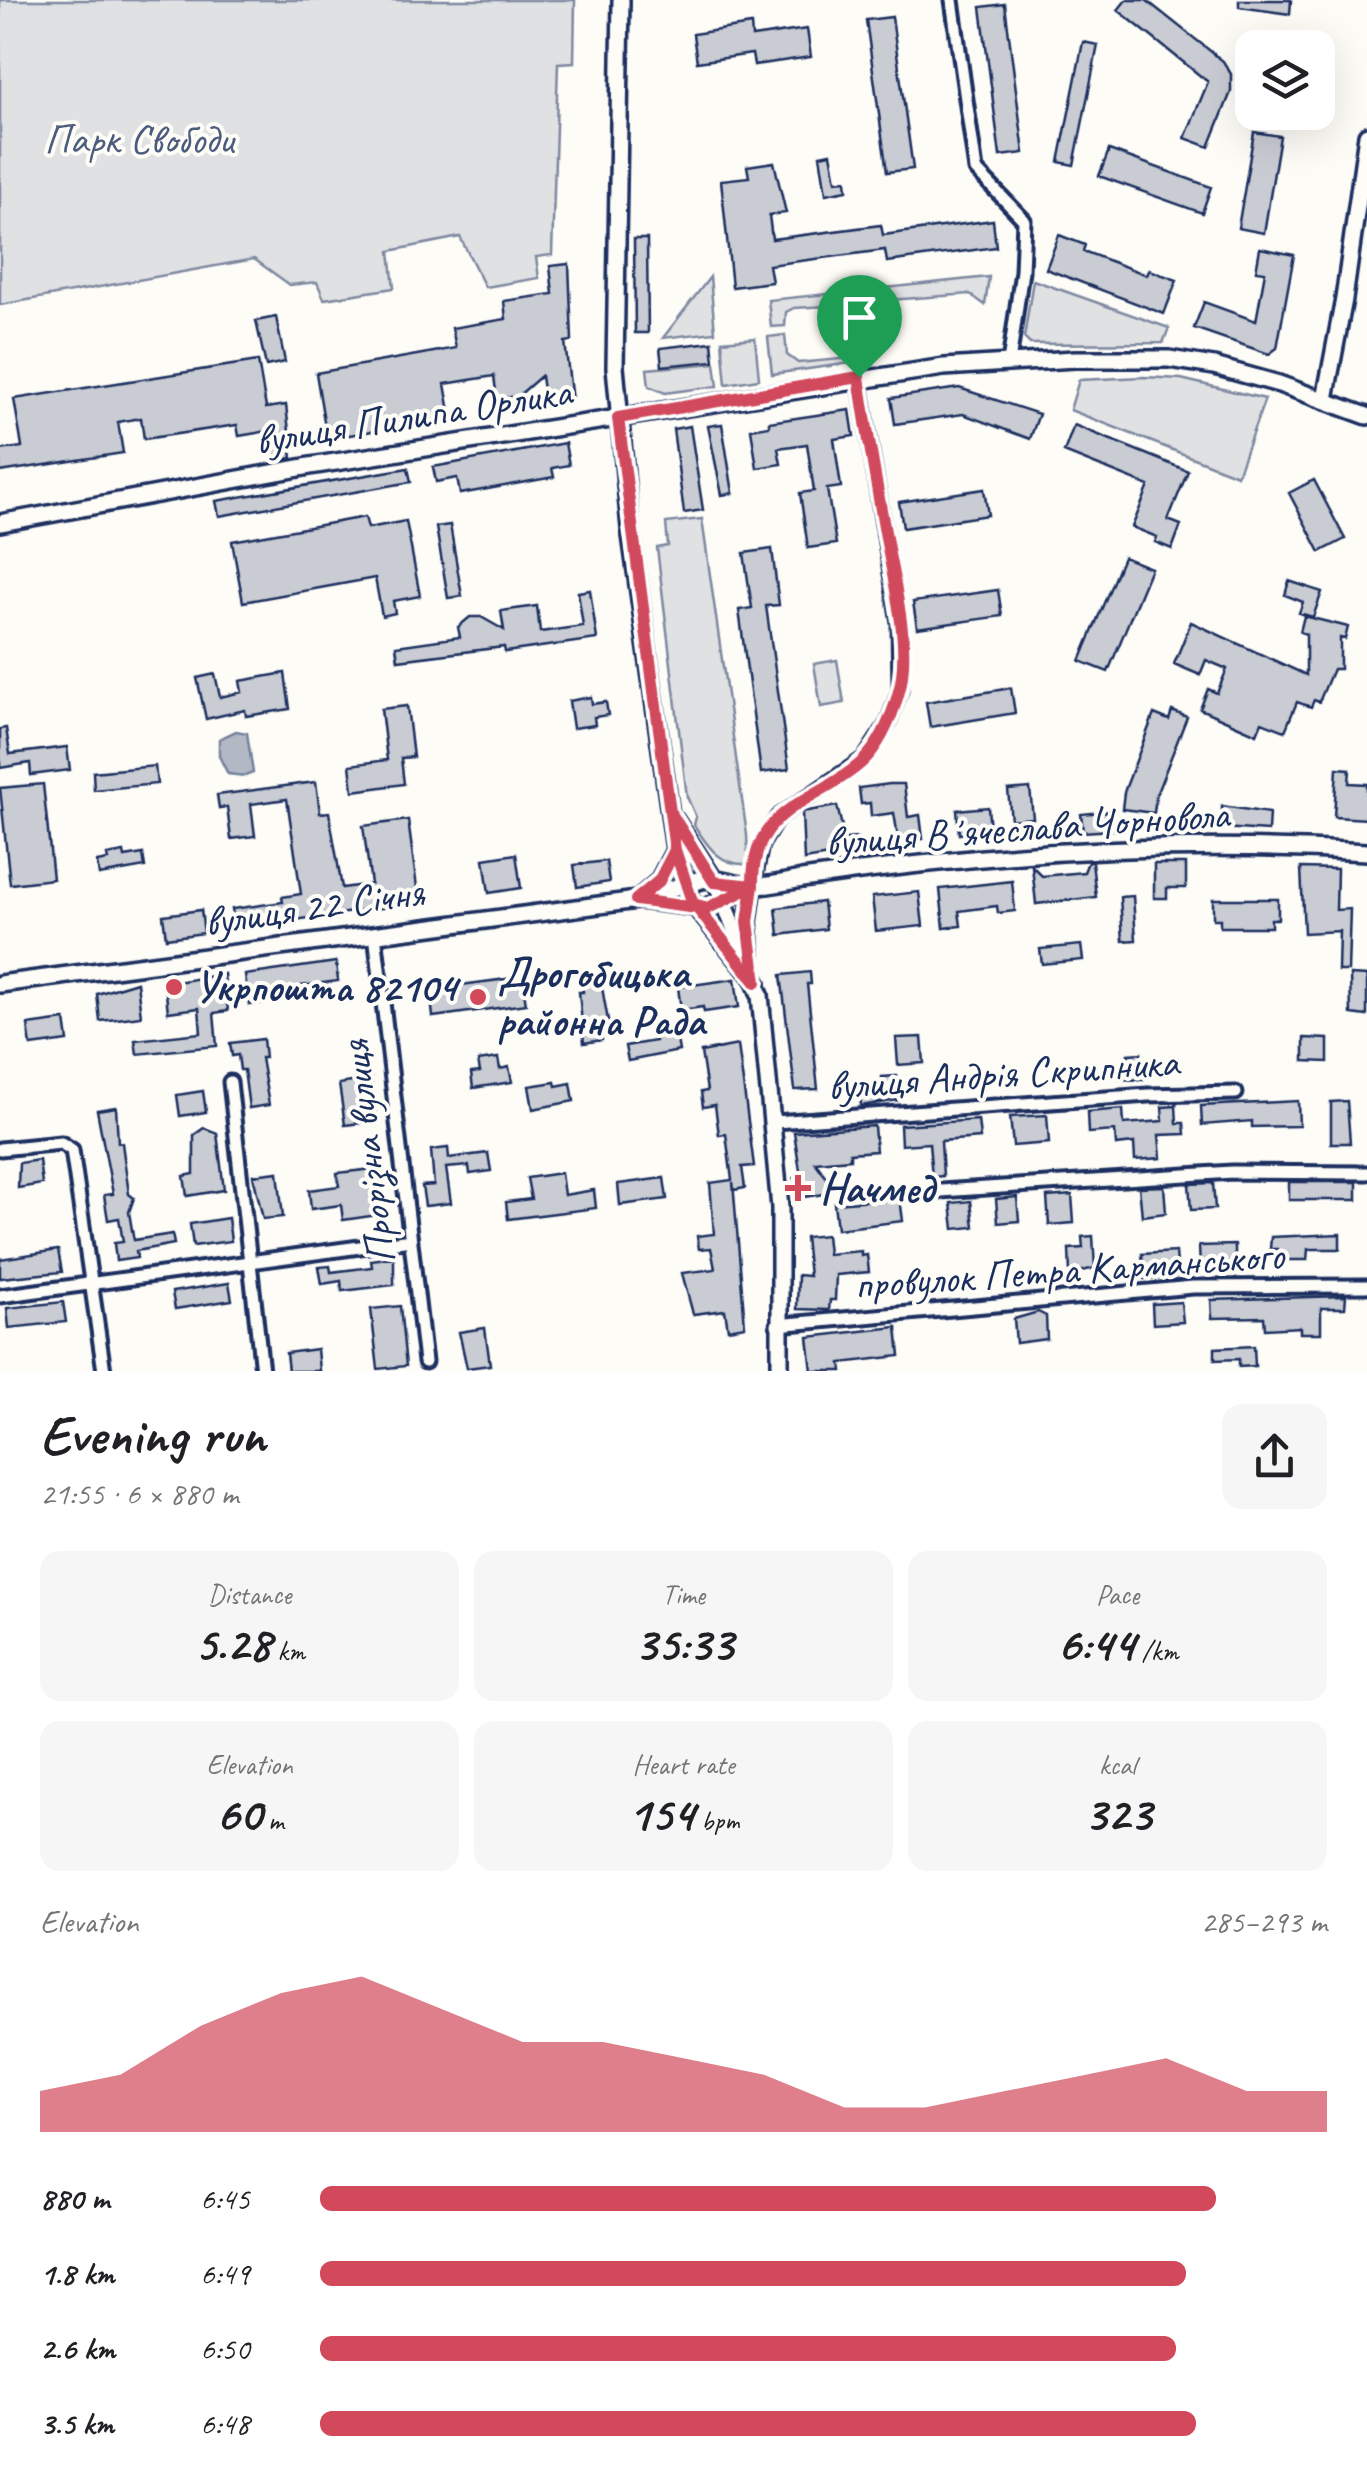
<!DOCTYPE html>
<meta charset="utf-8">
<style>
:root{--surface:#fff;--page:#f6f6f6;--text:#202124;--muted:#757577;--accent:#d1495b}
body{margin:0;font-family:Caveat,sans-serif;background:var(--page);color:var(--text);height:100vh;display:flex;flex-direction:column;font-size:38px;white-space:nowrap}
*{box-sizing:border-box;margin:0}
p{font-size:32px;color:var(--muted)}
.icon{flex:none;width:55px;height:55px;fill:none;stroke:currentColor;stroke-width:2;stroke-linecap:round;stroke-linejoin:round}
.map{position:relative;height:1371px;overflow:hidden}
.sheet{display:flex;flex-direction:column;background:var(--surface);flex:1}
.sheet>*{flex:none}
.controls{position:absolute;left:1235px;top:30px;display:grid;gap:20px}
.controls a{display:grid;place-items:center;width:100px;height:100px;border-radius:20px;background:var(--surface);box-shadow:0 10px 40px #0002;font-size:50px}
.pin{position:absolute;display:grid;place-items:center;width:85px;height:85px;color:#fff;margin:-102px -42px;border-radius:50% 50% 50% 0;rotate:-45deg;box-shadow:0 0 10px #0007}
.pin .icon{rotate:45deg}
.round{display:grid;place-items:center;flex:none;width:105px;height:105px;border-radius:20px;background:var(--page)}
.head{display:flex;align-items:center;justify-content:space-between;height:170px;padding:0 40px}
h1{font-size:55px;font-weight:700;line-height:75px}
.figures{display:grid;grid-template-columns:repeat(3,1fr);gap:15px;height:170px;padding:10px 40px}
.figures div{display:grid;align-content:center;border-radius:20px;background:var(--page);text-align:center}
.figures b{font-size:50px;font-weight:700}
.figures small{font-size:28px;font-weight:400}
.figures p{font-size:28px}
.chart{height:280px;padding:20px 40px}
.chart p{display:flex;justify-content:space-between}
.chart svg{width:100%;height:180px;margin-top:10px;fill:var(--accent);opacity:.7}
ul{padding:0 40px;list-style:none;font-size:32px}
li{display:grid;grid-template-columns:160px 120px 1fr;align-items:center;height:75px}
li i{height:25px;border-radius:12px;background:var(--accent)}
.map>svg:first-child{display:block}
.green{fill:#e0e1e3;stroke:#7e88a0;stroke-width:2.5}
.water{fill:#b3b8c5;stroke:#76819c;stroke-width:2.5}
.building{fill:#c9ccd3;stroke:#1b2f5e;stroke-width:2.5}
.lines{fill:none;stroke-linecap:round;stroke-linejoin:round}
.street-casing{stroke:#1b2f5e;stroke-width:19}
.secondary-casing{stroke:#1b2f5e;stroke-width:22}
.street{stroke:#fdfcf7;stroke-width:11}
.secondary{stroke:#fdfcf7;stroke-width:15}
.route-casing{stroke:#fff;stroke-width:20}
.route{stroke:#d1495b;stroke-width:12}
.poi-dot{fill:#d1495b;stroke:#fdfcf7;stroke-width:4}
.labels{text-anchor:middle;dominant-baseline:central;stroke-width:8;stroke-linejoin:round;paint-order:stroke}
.park-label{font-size:42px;fill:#4c5c7f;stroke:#fdfcf7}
.street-label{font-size:42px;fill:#1b2f5e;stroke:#fdfcf7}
.poi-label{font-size:42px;font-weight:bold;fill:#1b2f5e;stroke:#fdfcf7;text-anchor:start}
</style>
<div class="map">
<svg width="1367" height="1371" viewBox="0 0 1367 1371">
<rect width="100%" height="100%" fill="#fdfcf7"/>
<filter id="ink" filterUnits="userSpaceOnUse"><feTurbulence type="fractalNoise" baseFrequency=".01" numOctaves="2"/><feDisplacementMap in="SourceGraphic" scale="20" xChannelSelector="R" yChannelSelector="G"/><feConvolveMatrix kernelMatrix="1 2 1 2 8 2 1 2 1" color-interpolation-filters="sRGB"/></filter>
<g filter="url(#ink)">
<path class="green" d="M0,0H575L574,62L558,63L552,255L536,257L539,278L485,287L460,237L390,251L394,288L324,299L317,282L290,285L254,259L0,305Z
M710,277L715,332L663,338Z
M989,277L985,305L970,294L876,301L875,289Z
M1033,280L1169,328L1163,343L1030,344L1024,338Z
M867,290L869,312L860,304L794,308L786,312L785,326L771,327L768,300Z
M785,335L787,355L798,363L872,356L873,360L772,374L768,337Z
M755,338L759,379L726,384L722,341Z
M715,363L718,386L665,393L649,386L647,369Z
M1144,377L1181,379L1265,399L1237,475L1070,410L1079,380Z
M702,519L747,835L748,864C719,866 708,846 694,825L696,817L687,797L657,548L668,546L666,523Z
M837,660L844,703L821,707L814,664Z"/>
<path class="water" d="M236,731L247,733L253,773L245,776L228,774L219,756V739Z"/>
<path class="building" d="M1126,0H1146L1223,61L1231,74V92L1209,147L1185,138L1208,82L1118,10Z
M1239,0H1291L1290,14L1239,7Z
M1005,4L1024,153L1000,156L981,7Z
M892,17L913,169L887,172L866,20Z
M751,25L752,37L807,29L811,57L754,65L752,54L697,62L693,34Z
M1083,42L1098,45L1074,165L1059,162Z
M1254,132L1280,136L1264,233L1238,228Z
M1109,150L1211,187L1202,213L1099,176Z
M831,153L836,181L846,180L847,190L826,194L820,155Z
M774,162L786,213L769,215L772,239L881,225L883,235L993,220L996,247L887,262L885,250L769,265L772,282L732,287L721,180L749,177L747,166Z
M1059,235L1085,245L1083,251L1147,275L1149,270L1177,280L1164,314L1046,269Z
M634,239H647L648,333H635Z
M1260,248L1294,255L1277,348L1269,354L1194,328L1204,302L1256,321L1265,272L1256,271Z
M569,264L572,341L565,342L572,401L545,405L541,376L518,396L497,399L494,376L445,384L451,417L327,439L316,373L456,348L452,328L506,319L504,301L553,294L550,266Z
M276,317L285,362L266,366L256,321Z
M712,342L714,361L662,366L660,348Z
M258,361L266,408L286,405L292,458L273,461L268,431L239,436L237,425L144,439L141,418L118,422L123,453L0,472V450L22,447L14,399Z
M959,388L1039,414L1030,439L963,414L895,424L891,398Z
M850,410L854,436L834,439L841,487L827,489L836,544L808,548L800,493L814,491L807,444L778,448L781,464L757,468L751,429L769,426V422Z
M722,424L733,493L722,495L708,426Z
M1074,425L1188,471L1168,520L1181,525L1172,549L1155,542L1157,537L1132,527L1149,486L1064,452Z
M690,426L703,510L684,513L673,429Z
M565,443L569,465L552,468L554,477L460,494L457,478L436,482L433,467Z
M408,468L411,482L219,516L216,501Z
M1314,480L1345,539L1320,552L1289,493Z
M984,489L988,515L903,528L899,502Z
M365,517L368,528L406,521L420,596L393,601L395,613L382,616L375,578L243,602L232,541Z
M450,525L462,596L448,598L436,527Z
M772,549L779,605L766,606L789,769L761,773L739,610L752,608L744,553Z
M1123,557L1151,568L1108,672L1080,661Z
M1289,581L1322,592L1313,617L1299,613L1303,602L1285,595Z
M590,590L597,639L505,652L504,647L398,660L396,646L460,637L458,627L470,617H481L504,630L501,611L537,606L540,632L583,626L578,592Z
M998,590L1002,616L917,628L913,602Z
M1304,616L1348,627L1345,639L1340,638V669H1333L1319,702L1314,700L1311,707L1297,702L1285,731L1262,722L1257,734L1200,709L1208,689L1217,693L1227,669L1206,660L1200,675L1174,664L1191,622L1306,675V634L1300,632Z
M285,673L290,709L246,716L245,710L206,719L197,678L215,674L220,697L242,692L240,681Z
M1011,688L1015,713L930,727L926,702Z
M591,697L592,704L606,702L608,715L594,717L595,725L573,728L569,701Z
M407,706L413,757L401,758L404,784L353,791L350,765L387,760L381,709Z
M1172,711L1187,717L1156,795L1154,813L1122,809L1124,792L1154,714L1169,720Z
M6,728L10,754L67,747L70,770L31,775L30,763L0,768V729Z
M155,766L157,784L94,790L93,772Z
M1337,768L1350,769L1349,783L1367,784V819L1334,817Z
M316,782L320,813L329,812L342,888L371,884L363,826L408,820L419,903L235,928L232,909L283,902L282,897L301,894L287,799L251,804L255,836L231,839L227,807L219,808L217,795Z
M43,784L53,879L10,884L0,788Z
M890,784H904L908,817L920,815L923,839L899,843L894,813L871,816L870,803L861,804L859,788Z
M1030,788L1033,818L1011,820L1008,790Z
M837,806L845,839L857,838L859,851L804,860L802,812Z
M1222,806L1269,813L1268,831L1222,828Z
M988,807L990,830L959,834L957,810Z
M1111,811L1113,830L1083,832L1081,814Z
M124,852L125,857L143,854L145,867L99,875L97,862L108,860L107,855Z
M516,854L521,888L489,893L484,859Z
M606,861L609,882L577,887L574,865Z
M1088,862H1092L1096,897L1036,904L1032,866L1042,876L1084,872Z
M1154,864H1186V888H1167V898H1154Z
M1301,868L1337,869L1336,910L1350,909L1348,971H1338L1339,931L1304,933Z
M1012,881L1015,911L998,913L997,906L959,911L961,926L944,928L940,889Z
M919,892L923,926L876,931L872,897Z
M1133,896L1136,940L1123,941L1120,897Z
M1213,899H1278V919H1271V927H1220V919H1213Z
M823,902L826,929L779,935L776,908Z
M201,910L204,933L166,938L163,915Z
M1081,945L1083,960L1042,964L1040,949Z
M336,962L338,981L293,987L295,998L249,1005L245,975Z
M810,972L811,984H807L818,1089L795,1090L781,975Z
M224,974L228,1011L214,1013L217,1046L137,1054L135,1040L201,1033L199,1008L168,1012L165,984Z
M1350,975L1367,976V1016L1351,1014Z
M522,977L526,1004L433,1017L430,989Z
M735,979L739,1007L704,1012L703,1007L681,1010L678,987Z
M137,982L141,1016L100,1021L97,994Z
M594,982H601L609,1026L600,1028L602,1040L584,1043L579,992H583L582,984Z
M65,1020L68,1041L31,1046L28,1025Z
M675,1028L679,1051L628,1061L625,1046L655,1041L653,1032Z
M922,1037L924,1063L898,1065L896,1038Z
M1304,1038L1328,1039V1062L1304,1061Z
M263,1039L265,1058H261L269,1105L249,1108L244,1070H240L238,1055L232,1056L230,1043Z
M738,1045L754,1166L742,1167L745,1188L734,1190L733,1182L745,1326L728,1329L725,1310L693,1314L682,1273L715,1269L711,1248L699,1249L697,1236L714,1234L710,1183L732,1180L726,1134L719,1135L715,1105L703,1107L701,1092L707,1091L701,1052Z
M1141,1053L1143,1080L1119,1079L1118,1063L1129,1062L1128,1054Z
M498,1058L500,1069L509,1067L512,1082L473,1088L471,1073L480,1072L478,1061Z
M897,1076L899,1100L861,1106L860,1091L884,1089L882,1077Z
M371,1079L377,1121L345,1125L339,1084Z
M555,1082L556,1086L571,1083L574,1101L533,1109L529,1086Z
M203,1091L206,1112L180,1116L177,1095Z
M1298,1101L1299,1126L1252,1127V1121L1202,1125L1201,1106Z
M1347,1101L1350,1143H1331V1102Z
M1176,1106L1177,1123H1184L1185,1134L1159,1135L1161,1158L1135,1160L1134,1143L1116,1145L1115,1131L1088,1133L1087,1112L1123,1109L1124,1124L1163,1121L1162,1107Z
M116,1107L118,1142L122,1143L129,1194L134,1198L129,1212L133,1236L134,1240L172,1234L174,1244L136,1251L137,1258L116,1261L114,1243L123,1242L119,1218L108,1220L104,1195L113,1194L97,1110Z
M1047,1115L1049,1143L1013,1146L1010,1117Z
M978,1120L980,1138L941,1141L943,1176L932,1177L929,1143L901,1145L900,1125Z
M874,1126L876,1151L850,1153V1159L815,1162L829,1181L824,1194L796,1198L794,1178L801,1177L794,1132Z
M204,1128L217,1133L224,1190L187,1196L184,1176L194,1174V1135Z
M448,1148L449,1158L488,1153L491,1171L470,1174L469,1166L446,1168L451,1203L425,1206L422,1186L434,1185L431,1150Z
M39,1160L42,1184L18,1188L19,1163Z
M374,1169L378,1215L343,1220L341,1205L311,1209L309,1190L339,1186L337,1173Z
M278,1172L283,1217L263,1219L253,1175Z
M561,1173L564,1195L594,1190L596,1208L508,1219L506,1202L531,1199L527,1178Z
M664,1178L667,1199L620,1205L618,1184Z
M1289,1182H1357V1200H1289Z
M1213,1183L1215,1209L1191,1210L1189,1184Z
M1164,1186L1166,1213L1142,1216L1139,1187Z
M1072,1195L1074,1223L1049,1225L1047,1197Z
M1017,1197L1019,1221L998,1223L996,1199Z
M900,1198L903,1221L837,1229L834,1203Z
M971,1201L974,1227L954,1229L951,1203Z
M228,1218L231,1241L193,1246L190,1224Z
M1340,1234V1249H1308L1307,1260H1278V1249H1270L1271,1237Z
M826,1235L828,1254L861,1251V1256L867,1255L869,1272L836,1275L835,1300H830L829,1310L797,1309L798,1275L809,1276L805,1237Z
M1093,1236L1095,1268L1070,1274L1069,1249L1083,1248L1082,1237Z
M1235,1245V1268L1200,1269L1199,1246Z
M58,1250L62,1272L0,1278V1259Z
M1176,1252L1178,1276L1144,1279L1142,1254Z
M394,1257V1285L342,1291L341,1281L322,1284L319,1267L330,1266L331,1272L372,1267L371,1260Z
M229,1283L232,1300L175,1309L172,1292Z
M1346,1296L1345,1308H1321V1333H1300V1327L1265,1329L1264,1317L1212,1318L1211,1300Z
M63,1302L66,1322L9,1328L7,1308Z
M1181,1302L1183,1322L1153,1324L1152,1304Z
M400,1306L406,1366L378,1369L371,1309Z
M1038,1312L1046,1316L1047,1339L1016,1343L1014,1319Z
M897,1327L900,1356L841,1363L842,1371H812L808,1337Z
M485,1328L490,1365L467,1368L459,1332Z
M1254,1346L1255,1366L1239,1367V1359L1215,1360V1348Z
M317,1349L319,1371H288L286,1353Z"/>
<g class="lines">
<defs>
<path id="street" d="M952,0L976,170L1024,220L1022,271L1009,363
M753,886L761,845L778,817L865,758L888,723L900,690L899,623L859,377
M375,934L425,1362
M230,1082L262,1371
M775,1122L1148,1095L1236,1093
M0,1149L61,1143L72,1150L104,1371
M941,1191L1232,1172L1367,1173
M0,1296L411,1240
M777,1325L1193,1287L1367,1286"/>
<path id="secondary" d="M621,0L615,367L630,528L675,850L691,901L757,983
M1325,399L1344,299L1367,135
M0,523L310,466L944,367L1075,359H1169L1214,366L1279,384L1367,416
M675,820L718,886L760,995L780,1208V1371
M692,885C705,872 731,885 749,886C767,887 785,882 802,879C989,852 1179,840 1367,852
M644,894L659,881L675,850
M640,900L705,908L752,887
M751,954L748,922L753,886
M0,984L637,900L697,880"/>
</defs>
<use href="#street" class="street-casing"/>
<use href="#secondary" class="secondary-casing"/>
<use href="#street" class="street"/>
<use href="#secondary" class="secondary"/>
</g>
</g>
<g class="lines" filter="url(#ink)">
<defs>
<path id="route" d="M859,377C867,433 877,488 887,543C895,589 912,650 898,695C891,719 880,745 862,762C816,804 751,805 753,886L714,882L670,812L675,850L693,904L708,908L753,886L748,922L756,982L697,908L636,900L659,881L675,850L618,418L859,377"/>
</defs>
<use href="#route" class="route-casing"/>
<use href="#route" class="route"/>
</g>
<g class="poi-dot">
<circle cx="174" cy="987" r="10"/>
<circle cx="478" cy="997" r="10"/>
<path d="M793 1173h10v10h10v10h-10v10h-10v-10h-10v-10h10z"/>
</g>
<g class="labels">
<g class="park-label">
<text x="139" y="139">Парк Свободи</text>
</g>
<g class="street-label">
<text transform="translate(413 416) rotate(-9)">вулиця Пилипа Орлика</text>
<text transform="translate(1027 828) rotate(-4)">вулиця Вʼячеслава Чорновола</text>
<text transform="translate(314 907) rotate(-8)">вулиця 22 Січня</text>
<text transform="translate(1003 1074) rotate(-4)">вулиця Андрія Скрипника</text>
<text transform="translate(368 1152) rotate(-97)">Прорізна вулиця</text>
<text transform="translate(1069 1270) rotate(-4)">провулок Петра Карманського</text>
</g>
<g class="poi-label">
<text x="498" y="973">Дрогобицька<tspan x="498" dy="48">районна Рада</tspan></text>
<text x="194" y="987">Укрпошта 82104</text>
<text x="820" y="1188">Начмед</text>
</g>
</g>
</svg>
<div class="controls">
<a><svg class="icon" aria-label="layers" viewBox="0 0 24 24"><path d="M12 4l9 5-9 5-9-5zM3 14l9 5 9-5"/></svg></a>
</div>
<div class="pin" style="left:859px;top:377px;background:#1e9e55"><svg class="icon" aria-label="arrive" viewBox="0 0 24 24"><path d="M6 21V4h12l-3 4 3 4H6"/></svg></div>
</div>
<section class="sheet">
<div class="head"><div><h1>Evening run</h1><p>21:55 · 6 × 880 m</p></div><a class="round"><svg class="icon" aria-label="share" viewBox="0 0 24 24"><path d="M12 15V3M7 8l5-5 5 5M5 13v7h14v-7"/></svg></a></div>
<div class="figures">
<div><p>Distance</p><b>5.28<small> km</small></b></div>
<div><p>Time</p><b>35:33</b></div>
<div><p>Pace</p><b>6:44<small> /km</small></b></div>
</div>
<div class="figures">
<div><p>Elevation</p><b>60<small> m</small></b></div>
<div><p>Heart rate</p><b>154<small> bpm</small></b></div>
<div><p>kcal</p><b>323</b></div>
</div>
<div class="chart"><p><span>Elevation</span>285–293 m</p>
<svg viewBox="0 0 160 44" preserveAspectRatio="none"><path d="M0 44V34L10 30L20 18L30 10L40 6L50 14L60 22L70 22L80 26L90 30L100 38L110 38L120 34L130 30L140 26L150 34L160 34V44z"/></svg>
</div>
<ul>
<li><b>880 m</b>6:45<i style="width:89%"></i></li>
<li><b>1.8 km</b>6:49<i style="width:86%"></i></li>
<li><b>2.6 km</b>6:50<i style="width:85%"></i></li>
<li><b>3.5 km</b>6:48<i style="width:87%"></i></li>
</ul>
</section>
